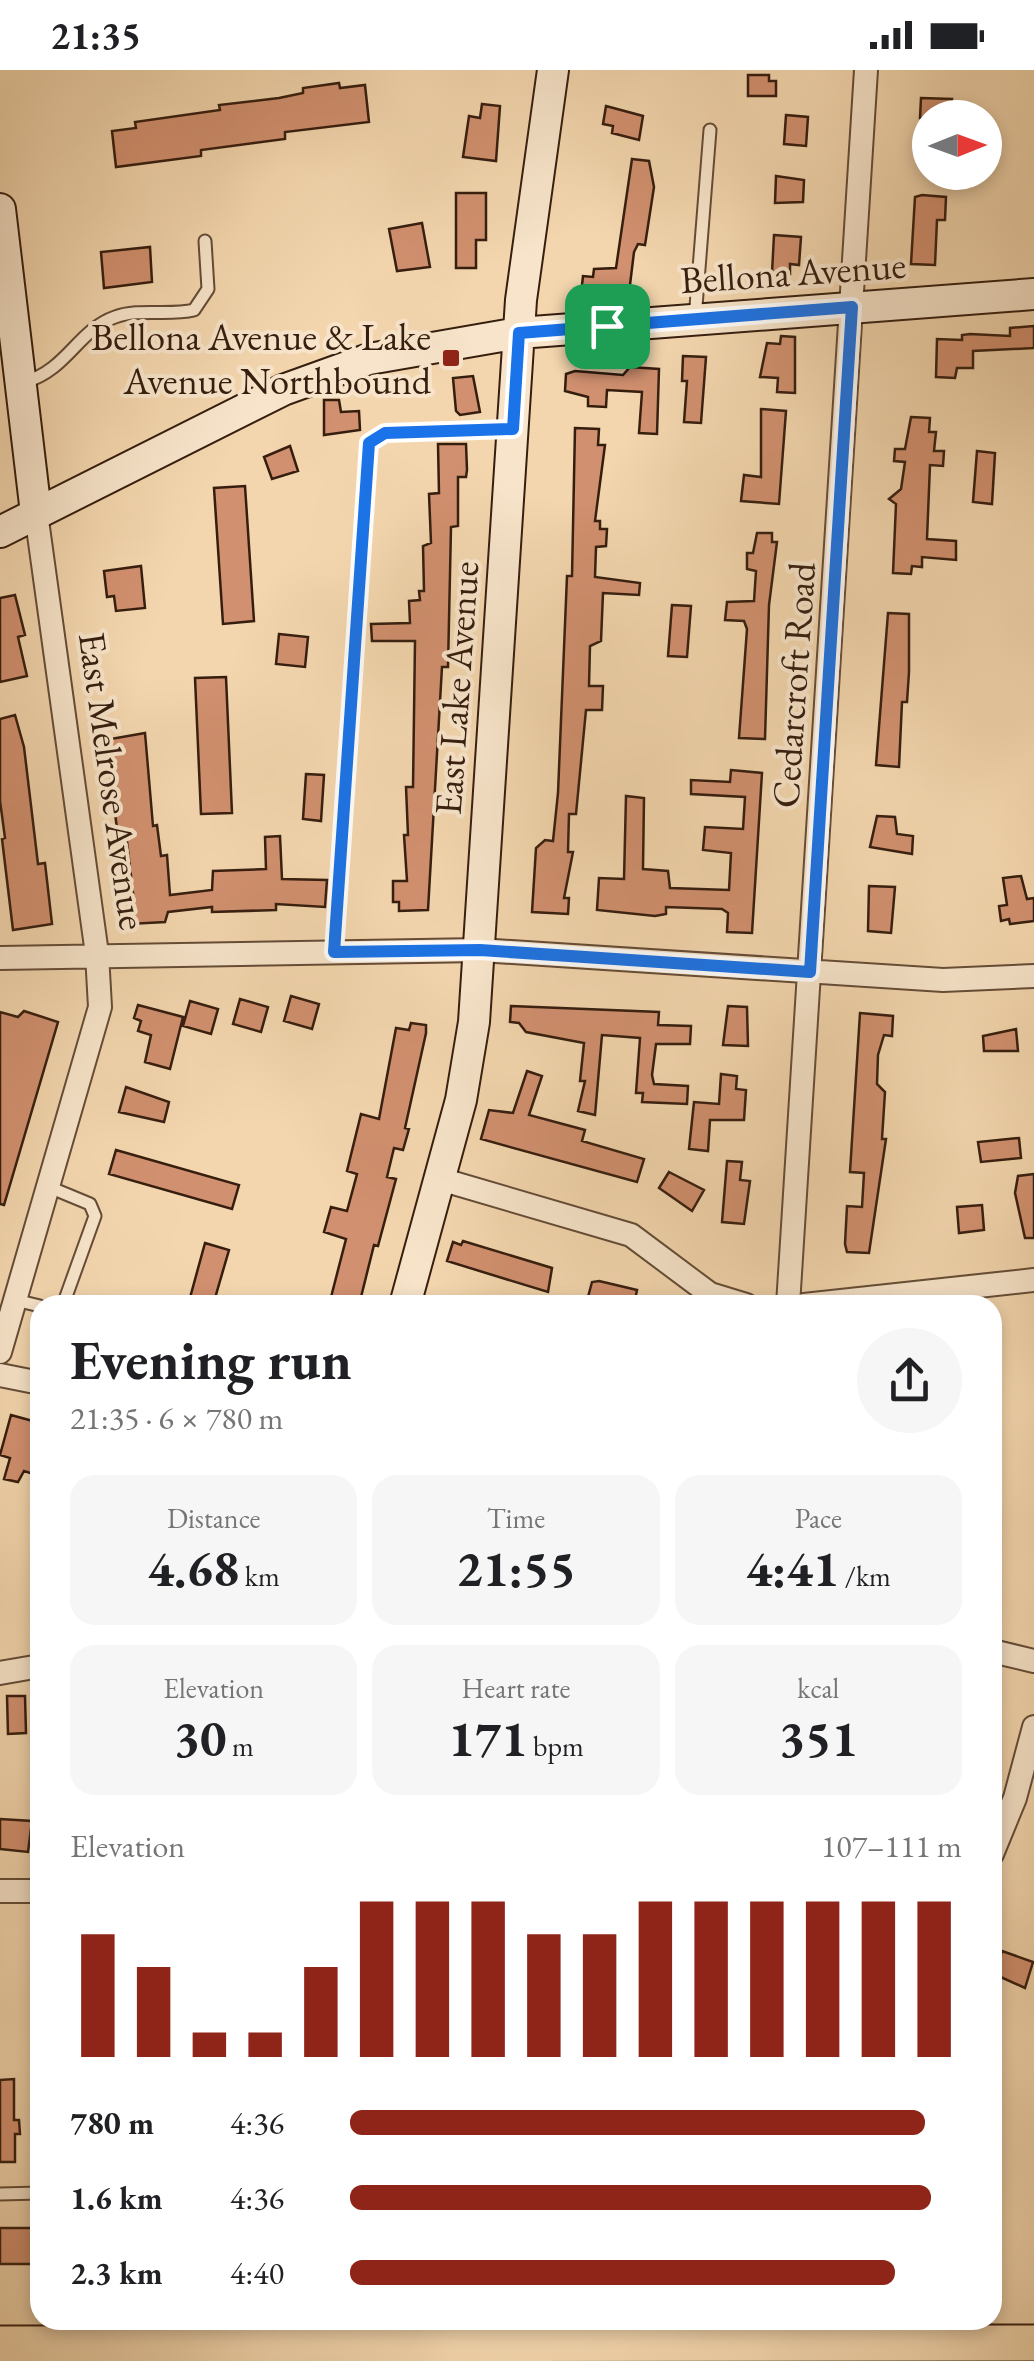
<!DOCTYPE html>
<meta charset="utf-8">
<style>
:root{--surface:#fff;--page:#f6f6f6;--text:#202124;--muted:#757577;--accent:#8f2418}
body{margin:0;font-family:"EB Garamond",serif;background:var(--page);color:var(--text);height:100vh;display:flex;flex-direction:column;font-size:38px;white-space:nowrap}
*{box-sizing:border-box;margin:0}
p{font-size:32px;color:var(--muted)}
.icon{flex:none;width:55px;height:55px;fill:none;stroke:currentColor;stroke-width:2;stroke-linecap:round;stroke-linejoin:round}
.map{position:relative;flex:1;overflow:hidden}
.sheet{position:absolute;left:30px;top:1225px;width:972px;height:1035px;display:flex;flex-direction:column;background:var(--surface);border-radius:30px;box-shadow:0 5px 15px #0003}
.sheet>*{flex:none}
.needle{width:65px;rotate:89deg}
.tools{position:absolute;left:912px;top:30px;display:grid;gap:20px}
.tools a{display:grid;place-items:center;width:90px;height:90px;border-radius:50%;background:var(--surface);box-shadow:0 5px 15px #0003;font-size:50px}
.pin{position:absolute;display:grid;place-items:center;width:85px;height:85px;color:#fff;margin:-42px;border-radius:20px;box-shadow:0 5px 15px #0006}
.round{display:grid;place-items:center;flex:none;width:105px;height:105px;border-radius:52px;background:var(--page)}
.head{display:flex;align-items:center;justify-content:space-between;height:170px;padding:0 40px}
h1{font-size:55px;font-weight:700;line-height:75px}
.stats{display:grid;grid-template-columns:repeat(3,1fr);gap:15px;height:170px;padding:10px 40px}
.stats div{display:grid;align-content:center;border-radius:25px;background:var(--page);text-align:center}
.stats b{font-size:50px;font-weight:700}
.stats small{font-size:28px;font-weight:400}
.stats p{font-size:28px}
.chart{height:280px;padding:20px 40px}
.chart p{display:flex;justify-content:space-between}
.chart svg{width:100%;height:180px;margin-top:10px;stroke:var(--accent);stroke-width:6}
ul{padding:0 40px;list-style:none;font-size:32px}
li{display:grid;grid-template-columns:160px 120px 1fr;align-items:center;height:75px}
li i{height:25px;border-radius:12px;background:var(--accent)}
.status{display:flex;justify-content:space-between;align-items:center;height:70px;padding:0 50px;background:var(--surface);direction:ltr}
.status svg{height:28px;fill:currentColor}
.map>svg:first-child{display:block}
.building{fill:#d1906f;stroke:#361e0f;stroke-width:2.5}
.lines{fill:none;stroke-linecap:round;stroke-linejoin:round}
.lane-casing{stroke:#654c37;stroke-width:15}
.street-casing{stroke:#654c37;stroke-width:26}
.secondary-casing{stroke:#361e0f;stroke-width:34}
.primary-casing{stroke:#361e0f;stroke-width:39}
.lane{stroke:#f7e4ca;stroke-width:11}
.street{stroke:#f7e4ca;stroke-width:22}
.secondary{stroke:#f7e4ca;stroke-width:30}
.primary{stroke:#f3d6ae;stroke-width:35}
.route-casing{stroke:#fff;stroke-width:20}
.route{stroke:#1a73e8;stroke-width:12}
.poi-dot{fill:#8f2418;stroke:#f7e4ca;stroke-width:4}
.labels{text-anchor:middle;dominant-baseline:central;stroke-width:8;stroke-linejoin:round;paint-order:stroke}
.street-label{font-size:38px;fill:#361e0f;stroke:#f7e4ca}
.poi-label{font-size:38px;fill:#361e0f;stroke:#f7e4ca;text-anchor:end}
</style>
<div class="status"><b>21:35</b><svg viewBox="0 0 49 12"><path d="M0 12V9h3v3zM5 12V6h3v6zM10 12V3h3v9zM15 12V0h3v12zM26 1h20v11H26zM47 4h2v5h-2z"/></svg></div>
<div class="map">
<svg width="1034" height="2291" viewBox="0 0 1034 2291">
<rect width="100%" height="100%" fill="#f3d6ae"/>
<filter id="stains"><feTurbulence type="fractalNoise" baseFrequency=".002" numOctaves="4"/><feColorMatrix values="0 0 0 0 .2 0 0 0 0 .09 0 0 0 0 .02 0 0 0 .5 -.17"/></filter>
<radialGradient id="worn" r=".72"><stop offset=".6" stop-color="#630" stop-opacity="0"/><stop offset="1" stop-color="#630" stop-opacity=".3"/></radialGradient>
<path class="building" d="M748,5H769V11H776V26H748Z
M339,13L340,18L365,15L369,52L285,62V69L201,80V86L116,97L112,61L136,58L135,52L220,40L219,35L279,28L303,23V18Z
M921,28L952,29L950,48H920Z
M482,34L500,36L496,91L463,87L469,46L480,48Z
M606,36L643,46L639,70L612,63L613,56L603,54Z
M786,45L808,47L806,76L784,74Z
M632,89L649,91L654,117L645,175L638,174L634,182L629,223L581,224L583,206L593,207L594,199L616,198Z
M776,106L804,110L803,132L775,133Z
M456,123H486V170H476V198H456Z
M922,125L946,127L945,150H937L935,195L911,194L915,127Z
M422,153L430,197L397,201L389,159Z
M774,165L801,167L799,195L790,194V204L772,203Z
M150,177L152,212L104,218L101,182Z
M1034,256V278L973,281V298H957L955,308L936,307L937,269L962,270V265L970,264L1010,266V258Z
M781,266L795,267V323L777,322L778,308L760,307L767,273L780,274Z
M683,286L706,287L701,353L684,352L687,311H682Z
M630,297L659,299L657,364L639,363L642,322L607,320L606,337L588,336V327L565,321L566,304L575,301L623,305Z
M473,306L480,342L460,345L456,341L453,308Z
M324,330H339L341,342L359,341L360,360L324,365Z
M761,339L786,341L779,434L741,431L744,405L761,407Z
M911,347L930,348L929,362H936L934,381H944L943,396L930,395L927,469L956,471V490L922,487V497L912,496L911,504L893,503L896,434L889,429L901,419L905,392L894,391L895,379H905Z
M575,358L599,359L598,375H605L595,451H600V459H607L606,476L596,477L595,507L640,513L639,525L603,523L601,571L590,576L589,616H603L602,640H586L576,744H569L568,782H573L564,828H569L568,844L532,842L536,778L545,770L553,771L558,723L567,506H572Z
M438,374H466L467,400L466,407H458V456L451,457L448,597H442L428,840L399,841V832H393V811H407L404,765H408L406,717H413L415,571H372L371,554L410,553L409,531L420,530L419,521H424L423,476L431,473L429,424L439,423Z
M290,376L298,401L272,409L264,387Z
M977,381L995,383L992,434L973,432Z
M245,416L254,551L223,554L214,418Z
M757,463H772V472H777L769,535L765,669L739,668L747,559L744,551L725,550L727,532L754,531L756,501L747,499V483H753Z
M141,496L145,538L116,541L114,526L107,527L104,501Z
M15,525L25,565L18,567L27,606L0,612V528Z
M672,535L691,536L687,587L668,586Z
M888,543L909,544V602L907,632H902L899,697L876,695Z
M279,564L308,567L305,597L276,594Z
M226,607L232,743L201,744L195,608Z
M15,645L24,677L38,794L45,793L52,854L13,860L2,769L5,768L0,731V649Z
M145,663L153,756L157,755L161,786L167,785L170,825L212,820L213,801L266,799L265,767L280,766L282,809L327,810L325,837L276,834V840L212,842V837L168,842L165,852L129,854L127,833L134,832L127,772L119,773L105,670Z
M731,700L762,703L752,863L727,862L728,843L722,839L666,837V844L655,846L597,840L599,808L624,809L626,726L644,728L643,799L668,801L670,818L729,820L731,783L703,780L705,757L743,759L745,727L691,724V710L730,712Z
M306,704L324,705L321,751L303,749Z
M877,746L895,747L897,764L913,766L912,784L870,777Z
M1021,806L1027,829L1034,828V851L1010,854L1009,849L1001,851L999,836L1007,835L1003,808Z
M869,816L895,817L891,863L868,861Z
M291,926L319,934L312,959L284,951Z
M240,929L268,937L261,962L233,954Z
M190,931L218,939L211,964L183,956Z
M138,935L183,947L170,999L145,992L151,965L138,961L141,951L134,948Z
M511,936L659,942L658,955L691,956L690,974H656L652,1005L654,1014L688,1016L687,1034L642,1032L643,1023H636L640,968L602,965L595,1045L578,1041L585,1011H580L584,973L526,962L519,953L510,952Z
M728,936L747,937L748,976L723,975Z
M24,941L58,952L4,1135L0,1134V942L18,947Z
M860,943L893,946L892,966L884,965L878,985L877,1014L885,1022L882,1069H886L869,1183L847,1182L845,1174L847,1136L862,1137L864,1103L850,1102Z
M411,953L426,955V963L405,1058L409,1059L403,1080L394,1078L387,1107L396,1109L378,1176L374,1175L359,1235H329L346,1169L324,1162L331,1137L347,1141L357,1104L347,1101L361,1044L379,1049L396,958L409,960Z
M1016,959L1018,981H984L983,966Z
M527,1001L542,1006L529,1045L585,1060L582,1071L644,1089L637,1112L481,1069L489,1040L513,1043Z
M721,1004L737,1006L736,1019L746,1020L744,1050H710L708,1081L689,1079L694,1032L719,1034Z
M126,1017L169,1032L164,1052L119,1042Z
M1019,1068L1021,1088L981,1092L978,1072Z
M116,1080L239,1115L232,1139L109,1104Z
M727,1091L742,1092L740,1110L750,1111L744,1154L722,1152Z
M669,1102L704,1120L692,1141L659,1118Z
M1034,1104V1168H1025L1015,1123L1018,1106Z
M982,1135L984,1160L959,1163L957,1137Z
M463,1171L552,1198L548,1222L447,1191L453,1172L461,1175Z
M205,1173L229,1180L213,1235H188Z
M599,1211L637,1220L634,1235H592L594,1228L588,1227L592,1212Z
M11,1345L40,1353V1406L24,1401L18,1412L4,1409L10,1388L0,1385Z
M7,1626H25L26,1663L8,1664Z
M0,1749L32,1751L28,1782L0,1779Z
M1002,1881L1033,1892L1025,1918L994,1904Z
M14,2009V2050H19L20,2064H15V2092H0V2010Z
M0,2158H40V2194H0Z"/>
<g class="lines">
<defs>
<path id="lane" d="M695,249L710,60
M25,312C67,300 78,260 115,247C139,238 168,246 194,240L208,219L205,171
M335,882L369,373L385,363L509,359
M49,1117L90,1134L95,1146L63,1235
M15,1230L40,1236
M0,2124L40,2123"/>
<path id="street" d="M0,888L480,880L943,910L1034,906
M440,1109L631,1165L710,1224L746,1235
M788,1235L866,0
M804,1235L1034,1210
M0,1282L100,937L97,884L36,443
M0,1305L40,1313
M992,1581L1034,1591
M0,1603L40,1596
M992,1784L1015,1728L1034,1657
M0,1821H40"/>
<path id="secondary" d="M0,139L36,443
M0,462L283,320L369,289L519,263L1034,224
M405,1235L461,1030L474,952L521,230L553,0"/>
<path id="primary" d="M0,2274L1034,2273"/>
</defs>
<use href="#lane" class="lane-casing"/>
<use href="#street" class="street-casing"/>
<use href="#secondary" class="secondary-casing"/>
<use href="#primary" class="primary-casing"/>
<use href="#lane" class="lane"/>
<use href="#street" class="street"/>
<use href="#secondary" class="secondary"/>
<use href="#primary" class="primary"/>
</g>
<g class="lines">
<defs>
<path id="route" d="M852,237L810,902L480,880L334,882L369,373L385,363L513,359L519,263Z"/>
</defs>
<use href="#route" class="route-casing"/>
<use href="#route" class="route"/>
</g>
<rect class="poi-dot" x="441" y="278" width="20" height="20" rx="5"/>
<g class="labels">
<g class="street-label">
<text transform="translate(793 202) rotate(-4)">Bellona Avenue</text>
<text transform="translate(793 615) rotate(-86)">Cedarcroft Road</text>
<text transform="translate(456 618) rotate(-86)">East Lake Avenue</text>
<text transform="translate(113 711) rotate(82)">East Melrose Avenue</text>
</g>
<g class="poi-label">
<text x="431" y="266">Bellona Avenue &amp; Lake<tspan x="431" dy="44">Avenue Northbound</tspan></text>
</g>
</g>
<rect width="100%" height="100%" filter="url(#stains)"/>
<rect width="100%" height="100%" fill="url(#worn)"/>
</svg>
<div class="tools">
<a><svg class="needle" viewBox="-14 -14 28 28"><path d="M0-13l5 13h-10z" fill="#e53935"/><path d="M0 13l5-13h-10z" fill="#757577"/></svg></a>
</div>
<div class="pin" style="left:607px;top:256px;background:#1e9e55"><svg class="icon" aria-label="arrive" viewBox="0 0 24 24"><path d="M6 21V4h12l-3 4 3 4H6"/></svg></div>
<section class="sheet">
<div class="head"><div><h1>Evening run</h1><p>21:35 · 6 × 780 m</p></div><a class="round"><svg class="icon" aria-label="share" viewBox="0 0 24 24"><path d="M12 15V3M7 8l5-5 5 5M5 13v7h14v-7"/></svg></a></div>
<div class="stats">
<div><p>Distance</p><b>4.68<small> km</small></b></div>
<div><p>Time</p><b>21:55</b></div>
<div><p>Pace</p><b>4:41<small> /km</small></b></div>
</div>
<div class="stats">
<div><p>Elevation</p><b>30<small> m</small></b></div>
<div><p>Heart rate</p><b>171<small> bpm</small></b></div>
<div><p>kcal</p><b>351</b></div>
</div>
<div class="chart"><p><span>Elevation</span>107–111 m</p>
<svg viewBox="0 0 160 44" preserveAspectRatio="none"><path d="M5 44V14M15 44V22M25 44V38M35 44V38M45 44V22M55 44V6M65 44V6M75 44V6M85 44V14M95 44V14M105 44V6M115 44V6M125 44V6M135 44V6M145 44V6M155 44V6"/></svg>
</div>
<ul>
<li><b>780 m</b>4:36<i style="width:94%"></i></li>
<li><b>1.6 km</b>4:36<i style="width:95%"></i></li>
<li><b>2.3 km</b>4:40<i style="width:89%"></i></li>
</ul>
</section>
</div>
